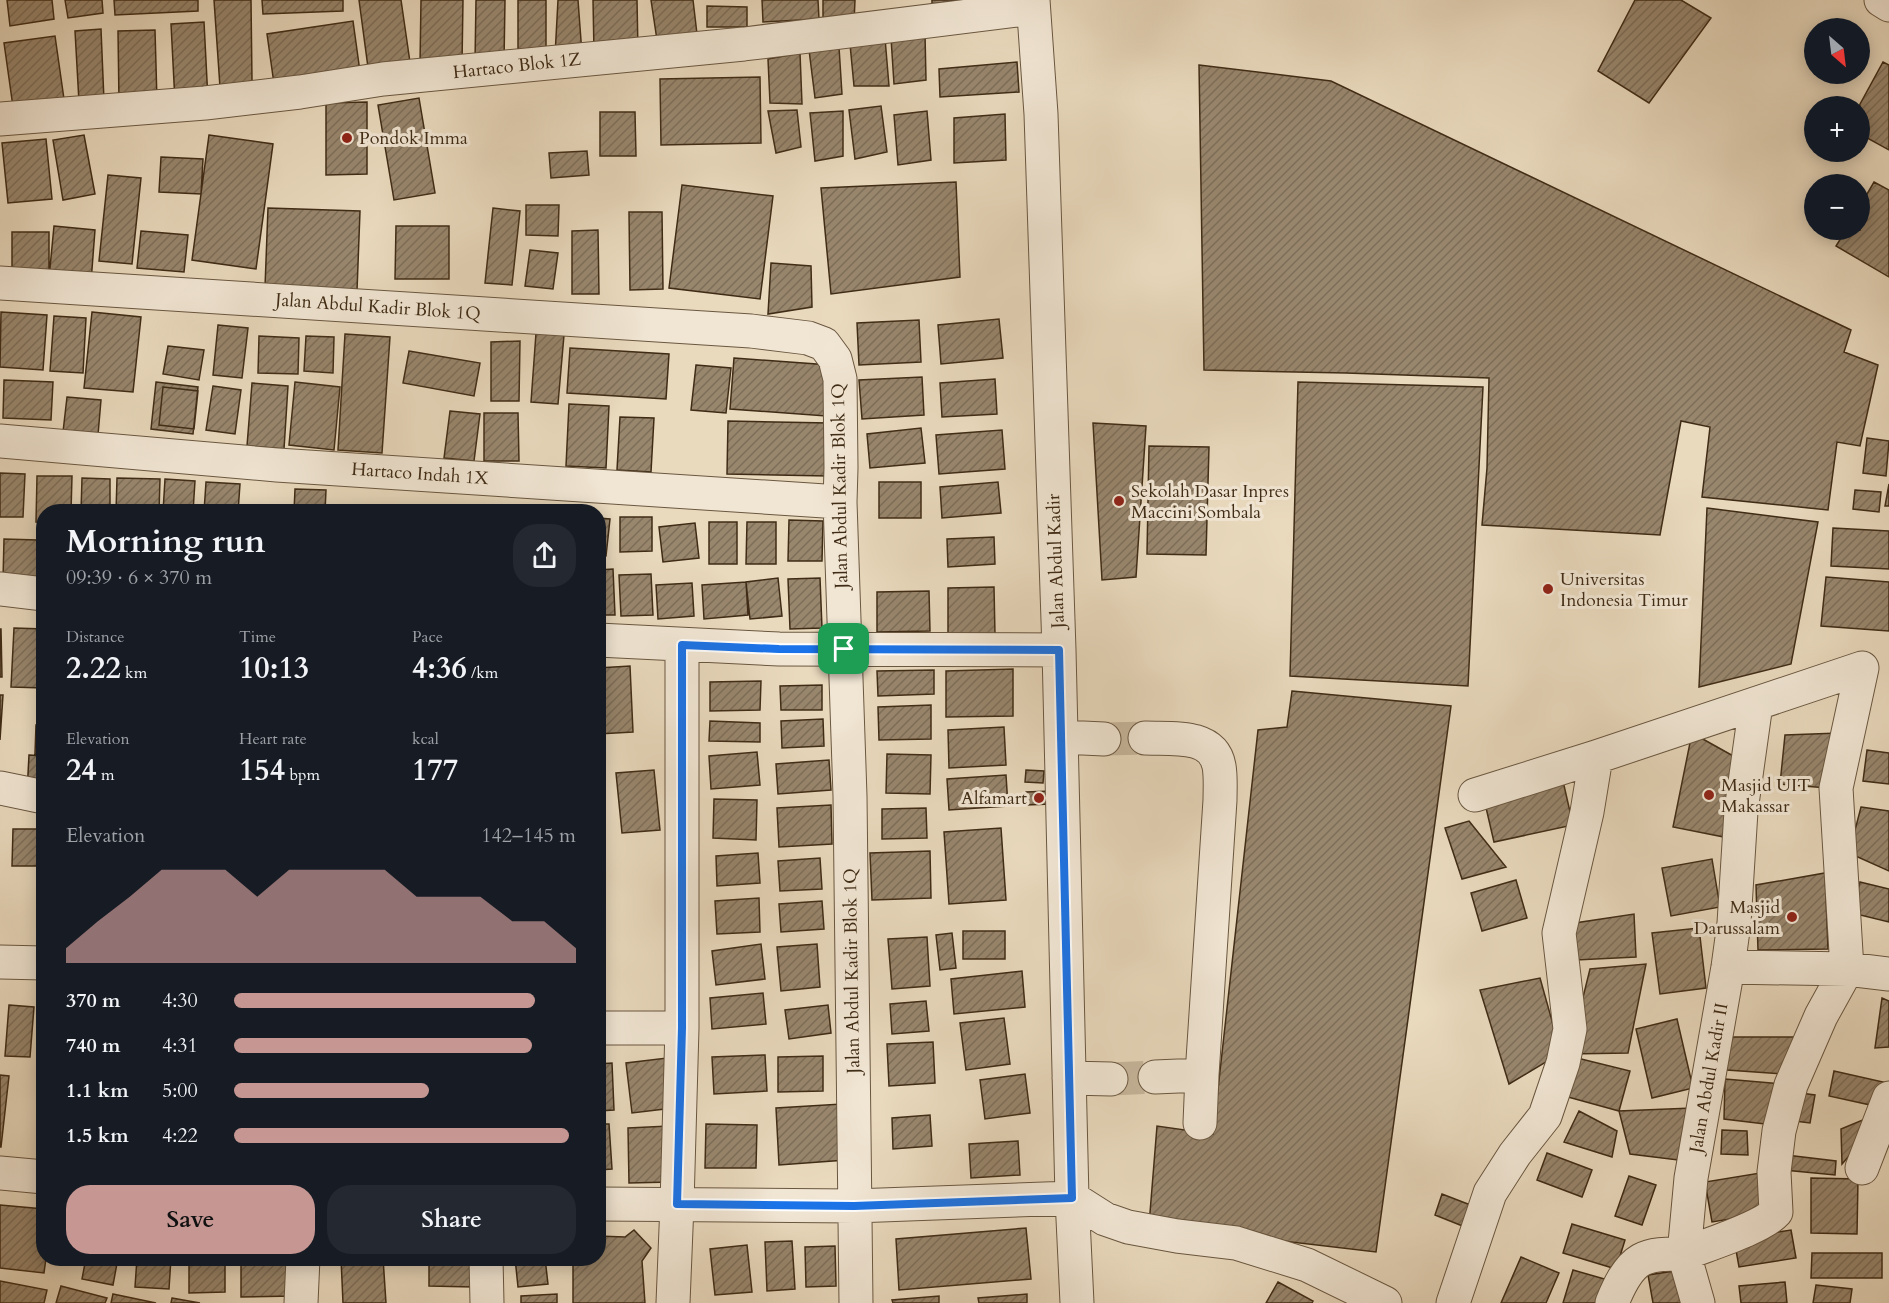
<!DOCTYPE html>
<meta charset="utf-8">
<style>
:root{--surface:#171b24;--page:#242831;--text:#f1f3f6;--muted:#9ea1a6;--accent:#c59692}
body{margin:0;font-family:Cardo,serif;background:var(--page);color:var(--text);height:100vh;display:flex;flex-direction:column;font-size:22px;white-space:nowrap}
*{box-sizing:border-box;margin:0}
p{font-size:20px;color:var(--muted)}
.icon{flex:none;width:33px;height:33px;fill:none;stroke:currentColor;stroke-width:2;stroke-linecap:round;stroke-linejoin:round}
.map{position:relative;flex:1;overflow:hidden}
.drawer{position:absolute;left:36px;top:504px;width:570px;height:762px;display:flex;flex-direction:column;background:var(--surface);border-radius:24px;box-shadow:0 3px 15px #0003}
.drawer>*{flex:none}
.needle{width:39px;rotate:152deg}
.buttons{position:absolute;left:1804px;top:18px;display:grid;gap:12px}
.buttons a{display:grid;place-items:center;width:66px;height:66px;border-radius:50%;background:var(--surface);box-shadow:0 3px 15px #0003;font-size:30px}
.pin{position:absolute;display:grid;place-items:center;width:51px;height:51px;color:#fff;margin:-26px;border-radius:12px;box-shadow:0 3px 9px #0006}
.round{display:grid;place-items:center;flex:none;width:63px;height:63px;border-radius:24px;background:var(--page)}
.overview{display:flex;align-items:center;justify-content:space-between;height:102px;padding:0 30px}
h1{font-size:33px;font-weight:800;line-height:45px}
.stats{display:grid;grid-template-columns:repeat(3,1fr);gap:9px;height:102px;padding:6px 30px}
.stats div{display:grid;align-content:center}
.stats b{font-size:30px;font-weight:800}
.stats small{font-size:16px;font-weight:400}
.stats p{font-size:16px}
.chart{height:168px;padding:12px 30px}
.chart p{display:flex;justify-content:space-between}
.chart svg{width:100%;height:108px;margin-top:6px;fill:var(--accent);opacity:.7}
.cta{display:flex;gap:12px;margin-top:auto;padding:12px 30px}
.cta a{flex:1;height:69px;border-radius:24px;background:var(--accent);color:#111;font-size:24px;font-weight:800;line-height:69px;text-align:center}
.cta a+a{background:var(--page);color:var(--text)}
ul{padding:0 30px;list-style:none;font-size:20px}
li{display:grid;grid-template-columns:96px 72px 1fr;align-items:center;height:45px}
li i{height:15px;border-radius:8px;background:var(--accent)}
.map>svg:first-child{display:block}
.building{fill:url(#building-hatch);stroke:#402c16;stroke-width:1.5}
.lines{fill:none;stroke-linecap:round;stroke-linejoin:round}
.minor-tunnel{stroke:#c7b69c;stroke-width:33;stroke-dasharray:33 16;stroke-linecap:butt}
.minor-casing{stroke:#6a5740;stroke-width:35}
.minor{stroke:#f1e6d4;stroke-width:33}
.route-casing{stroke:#fff;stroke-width:12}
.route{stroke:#1a73e8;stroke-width:8}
.poi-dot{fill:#8f2418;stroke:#f1e6d4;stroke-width:2}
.labels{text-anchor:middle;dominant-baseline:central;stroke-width:6;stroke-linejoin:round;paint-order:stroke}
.street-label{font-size:18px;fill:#402c16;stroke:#f1e6d4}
.poi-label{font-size:18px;fill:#402c16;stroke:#f1e6d4;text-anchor:start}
</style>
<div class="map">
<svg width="1889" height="1303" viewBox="0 0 1889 1303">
<defs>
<pattern id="building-hatch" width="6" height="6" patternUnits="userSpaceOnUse" patternTransform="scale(1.5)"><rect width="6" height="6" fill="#98866d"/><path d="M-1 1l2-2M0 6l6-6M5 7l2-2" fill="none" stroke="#7d6e59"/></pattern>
</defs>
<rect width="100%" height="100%" fill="#e9d9bd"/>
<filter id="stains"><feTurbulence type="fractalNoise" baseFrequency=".00333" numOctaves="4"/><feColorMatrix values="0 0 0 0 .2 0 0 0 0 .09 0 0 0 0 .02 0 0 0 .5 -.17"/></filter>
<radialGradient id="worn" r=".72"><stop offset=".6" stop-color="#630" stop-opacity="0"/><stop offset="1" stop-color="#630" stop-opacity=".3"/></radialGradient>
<path class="building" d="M7,0H52L54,19L10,26Z
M65,0H102L103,13L68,18Z
M114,0H198V11L115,15Z
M214,0H251L252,81L220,87Z
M262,0H343V11L263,14Z
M359,0H401L411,69L369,75Z
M421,0H463L462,64H420Z
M476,0H505L504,62H475Z
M518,0H546V61L518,62Z
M558,0H578L582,54L555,56Z
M593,0H637L638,51L594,52Z
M651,0H693L697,34L657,40Z
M762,0H818L819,19L763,22Z
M823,0H855L854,23L823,22Z
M932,0H964L932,4Z
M1635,0H1681L1711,18L1649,103L1598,71Z
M707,6L747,7V27H707Z
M353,21L361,79L275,91L267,34Z
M204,22L208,100L175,102L171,24Z
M101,29L104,101L79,102L75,31Z
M155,30L157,101L119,102L118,31Z
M925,34L926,80L894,84L891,38Z
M55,36L65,106L14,114L4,43Z
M885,38L889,86H854L850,44Z
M839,47L842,94L815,98L809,50Z
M800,53L802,104L770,103L768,59Z
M1017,62L1019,92L940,97L939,69Z
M1883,62L1889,65V150L1860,134V106H1859Z
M1199,65L1331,81L1851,330L1844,352L1878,365L1860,446L1837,442L1828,510L1702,497L1710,427L1681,421L1660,535L1482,525L1487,468L1489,378L1346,373L1204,370Z
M760,77L761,143L661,145L660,79Z
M419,98L435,193L394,200L378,105Z
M367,102V174L326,175V103Z
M881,106L887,152L855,159L849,110Z
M797,110L801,147L776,153L768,111Z
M843,111V156L815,161L810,113Z
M927,111L931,160L898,165L894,115Z
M600,112H635L636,156H600Z
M1005,114L1006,160L954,163V118Z
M84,135L95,194L63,200L53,140Z
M209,135L273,144L256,269L192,260Z
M46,139L52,199L8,203L2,143Z
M587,151L589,175L551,178L549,153Z
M161,157L203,159L201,194L159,192Z
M108,175L141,178L132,264L99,261Z
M956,182L960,277L831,294L821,188Z
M1874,182L1889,190V277L1836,246L1846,230H1860V206Z
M682,185L773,196L760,299L669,288Z
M526,205H559L558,236L526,235Z
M268,208L360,211L357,291L265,287Z
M493,208L520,211L512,285L485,283Z
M629,212H662L663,289L630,290Z
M54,226L95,230L91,282L49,278Z
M396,226H449V279H395Z
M598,230L599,294H572V231Z
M141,231L188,235L184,272L137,268Z
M12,232H49V278H12Z
M530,250L558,253L553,289L525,286Z
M771,263L811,266L812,307L768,314Z
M1,312L47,315L43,370L0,367Z
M92,312L141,317L133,392L84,388Z
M54,316L86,318L83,373L50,371Z
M999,319L1003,358L941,364L938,325Z
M919,320L921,362L859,365L857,323Z
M218,325L248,328L242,378L213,375Z
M536,333L564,335L558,404L531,402Z
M345,334L390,337L382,453L338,450Z
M259,336L299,338L298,374L258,373Z
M306,336L334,337L333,373L304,371Z
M520,341L519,401H491V342Z
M168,346L204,350L199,380L163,374Z
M570,348L669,354L666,399L567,393Z
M409,351L480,363L474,396L403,383Z
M734,358L830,365L826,416L730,409Z
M696,365L731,368L726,413L691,410Z
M922,377L924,415L862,419L859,380Z
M995,379L997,414L942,417L940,383Z
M4,380L53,382L51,420L3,418Z
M156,382L198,387L193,434L151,429Z
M295,382L340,387L334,450L289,445Z
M1298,382L1483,387L1468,686L1290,676Z
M252,383L288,386L284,449L247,446Z
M213,386L241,390L235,434L206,430Z
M163,387L198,391L194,429L159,425Z
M67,397L101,400L98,435L63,432Z
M569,404L609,406L606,468L566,466Z
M450,411L480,414L474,461L444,458Z
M484,413H518L519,461H484Z
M620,417L654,418L651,472L617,470Z
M728,421L829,423L828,476L727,474Z
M1093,423L1146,426L1136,577L1102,580Z
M921,428L925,463L870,468L867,434Z
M1002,430L1005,469L939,474L936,435Z
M1867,438L1889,441L1886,476L1863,473Z
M1149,446L1209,447L1206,555L1147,554Z
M0,473L25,474L23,517H0Z
M37,476H72L71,512H44V522H36Z
M82,478L110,479V512H81Z
M117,478L160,479L159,512H116Z
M165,479L195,481L193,512H163Z
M206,482L240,484L238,512H204Z
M879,482H921V518H879Z
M998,482L1001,513L942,518L940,487Z
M1889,484V506H1885Z
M295,489L326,490L325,512H294Z
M1855,490L1881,492L1879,512L1853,509Z
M447,507L483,511V512H446Z
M534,508L566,510V512H533Z
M1707,508L1818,522L1791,664L1699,687Z
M248,509H283V512H248Z
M496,509H525V512H495Z
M620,517H652V551L620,552Z
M598,518L610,519L606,556L598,555Z
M789,520L823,521L822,561H788Z
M709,522H737V564H709Z
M747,522H776V564H746Z
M695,523L699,558L663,562L659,527Z
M1833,528L1889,531V569L1831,566Z
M994,537L995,564L948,567L947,539Z
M4,539L38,540L37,580H3Z
M613,569L615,615H598V570Z
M651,574L653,615L621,616L619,575Z
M1826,577L1889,582V631L1821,626Z
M778,578L782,616L750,619L746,582Z
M820,578L822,628L790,629L788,579Z
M746,582L748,615L704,619L702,585Z
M692,583L694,616L658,619L656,585Z
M994,587L995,635L948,636V588Z
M929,591L930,631L877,632V592Z
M14,628L44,629V688L11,687Z
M0,629H1L2,677H0Z
M630,666L633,732L598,734V668Z
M1013,669V716L946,717V671Z
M934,670V694L878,696L877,671Z
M761,681L760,710L710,711V682Z
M822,685V710H781L780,686Z
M1292,691L1451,706L1376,1252L1149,1225L1157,1126L1213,1134L1258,730L1287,727Z
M0,695H3L0,740Z
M931,705V739L879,740L878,707Z
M823,719L824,746L782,748L781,721Z
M710,721L760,723V742L709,741Z
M36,725H44V754H35Z
M1004,727L1006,765L949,768L948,730Z
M1692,733L1744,762L1729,838L1673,827Z
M1839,733L1827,788L1780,784L1785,735Z
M1867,750L1889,753V784L1863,781Z
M757,752L760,785L711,789L709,756Z
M887,754L931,755L930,794L886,793Z
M29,755L44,756V794L27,793Z
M829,760L831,790L778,794L776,764Z
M654,770L660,830L622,833L616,773Z
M1026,770L1044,771L1043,783L1025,782Z
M1006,775L1008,806L949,810L947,779Z
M1563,781L1573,825L1494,842L1484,799Z
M1051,791V804L1026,805V792Z
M714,799L757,800L756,840L713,838Z
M831,805L832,844L779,847L777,808Z
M1861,807L1889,811V871L1849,853Z
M926,808L927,838L882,839V809Z
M1469,821L1506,867L1462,879L1445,828Z
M1001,828L1006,900L949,904L944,832Z
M13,829H44L43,866H12Z
M930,851L931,898L872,900L870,853Z
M758,853L760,883L717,886L716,856Z
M820,858L822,889L780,891L778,861Z
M1712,859L1720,907L1671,916L1662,868Z
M1825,873L1828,949L1758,950L1756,885Z
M1516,880L1527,918L1482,931L1471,893Z
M1860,882L1889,889V922L1852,913Z
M759,898L760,932L717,934L715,901Z
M822,901L824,929L781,932L779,904Z
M1634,914L1636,957L1576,960L1575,923Z
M1699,928L1706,988L1660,994L1652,933Z
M963,931H1005V959H963Z
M952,933L956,968L940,970L936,935Z
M927,937L930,986L892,989L888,939Z
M761,944L765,979L716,985L712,951Z
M817,944L820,987L781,991L777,947Z
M1646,964L1628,1053L1569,1054L1590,969Z
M1022,971L1025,1007L954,1014L951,979Z
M1540,978L1561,1053L1509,1084L1480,990Z
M763,993L766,1024L712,1029L710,998Z
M1882,998L1889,1001V1047L1875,1048Z
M926,1001L929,1031L892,1034L890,1004Z
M9,1005L34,1007L30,1057L5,1056Z
M828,1005L831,1033L789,1039L785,1010Z
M1004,1018L1010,1064L966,1070L960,1023Z
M1677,1019L1693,1088L1652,1098L1636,1029Z
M1726,1037H1797L1784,1074L1727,1070Z
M933,1042L935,1083L889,1086L887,1044Z
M765,1055L767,1091L714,1094L712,1057Z
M823,1056V1091L778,1092V1057Z
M1569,1056L1630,1071L1619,1111L1557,1094Z
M667,1058L673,1108L632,1113L626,1063Z
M612,1063L614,1110L598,1111V1064Z
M1834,1071L1883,1082L1875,1106L1829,1096Z
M1025,1074L1030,1113L985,1119L980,1080Z
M0,1075L9,1076L1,1147H0Z
M1725,1079L1784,1084L1773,1125L1724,1119Z
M1792,1092L1815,1095L1810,1123L1787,1120Z
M842,1104L846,1160L779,1165L776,1108Z
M1692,1108L1678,1160L1630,1154L1619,1111Z
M1579,1111L1617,1131L1612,1157L1564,1142Z
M930,1115L932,1146L893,1149L892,1118Z
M1865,1119L1855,1149L1842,1164L1841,1129Z
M598,1124H609L612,1169L598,1170Z
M706,1124L757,1125L756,1168H705Z
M669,1126L671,1182L629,1183L628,1128Z
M1722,1130L1747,1131L1748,1155L1721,1154Z
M1018,1141L1020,1175L971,1178L969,1144Z
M1547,1153L1592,1170L1582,1197L1537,1180Z
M1786,1155L1836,1161L1835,1175L1784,1170Z
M1760,1173L1767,1213L1712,1222L1705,1182Z
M1629,1176L1656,1185L1642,1225L1615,1216Z
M1811,1178L1858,1179L1857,1234L1811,1233Z
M1442,1194L1473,1206L1465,1227L1435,1215Z
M0,1205L44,1209V1258H46L44,1273L0,1268Z
M1572,1224L1625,1240L1616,1269L1563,1253Z
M1026,1228L1031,1279L899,1290L896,1239Z
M634,1230L651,1248L642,1261L645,1303H573V1258H598V1236L625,1237Z
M1791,1230L1796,1258L1739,1267L1734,1239Z
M792,1241L795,1289L767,1291L765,1242Z
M747,1245L752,1292L715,1295L710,1249Z
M835,1246L836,1286L806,1287L805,1247Z
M1812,1253H1882V1278H1811Z
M1521,1257L1559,1273L1546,1303H1501Z
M60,1258H77V1265L59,1264Z
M86,1258H118L113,1285L82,1279Z
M137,1258H171L169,1289L135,1287Z
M189,1258H225V1292L189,1293Z
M241,1258H292L293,1296L241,1297Z
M341,1258H383L386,1303H343Z
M429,1258H474L473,1287L429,1286Z
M515,1258H545L548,1284L518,1287Z
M1573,1270L1608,1280L1601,1303H1563Z
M1681,1270L1687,1303H1653L1648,1275Z
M0,1281L47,1290L44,1303H0Z
M1278,1282L1313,1301L1312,1303H1266Z
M1785,1282L1787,1303H1741L1739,1286Z
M1816,1285L1852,1289L1850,1303H1813Z
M61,1286L107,1298L105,1303H56Z
M113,1294L156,1303H111Z
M557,1294V1303H521V1296Z
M1027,1294V1303H979L978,1298Z
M939,1296V1303H893L892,1300Z
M172,1298L200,1303H171Z"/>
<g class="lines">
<path class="minor-tunnel" d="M1104,739L1145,738
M1111,1079L1155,1077"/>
<defs>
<path id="minor" d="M1033,0L1041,114L1059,650L1072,1198L1077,1303
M1881,0L1889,5
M0,119L205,103L300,92L383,79L744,44L1033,8
M0,283L751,331L808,338L824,344L835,359L840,379L841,468L840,502L850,796L856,1303
M0,441L277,465L840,502
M0,589L44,594
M598,640L779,649L1059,650
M1062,737L1104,739
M1145,738C1170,739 1213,733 1219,766C1221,777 1220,789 1220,800L1202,1075L1155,1077
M0,788L44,797
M1475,795L1596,757L1862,668
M0,962L44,963
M1728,967L1847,969L1889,974
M598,1028H682
M1069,1078L1111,1079
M1200,1123L1202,1075
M1862,1168L1889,1098
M0,1173L44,1177
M598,1204L854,1206L1072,1198L1105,1219L1128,1227L1177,1236L1236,1243L1307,1265L1385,1303
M486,1258L487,1303
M301,1303L303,1258
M673,1303L677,1204L682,1028V645
M1453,1303L1490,1193L1515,1154L1545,1116L1563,1063L1570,1029L1559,933L1587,812L1596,757
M1612,1303C1618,1288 1627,1268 1641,1260C1653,1253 1671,1254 1684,1254L1691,1178L1728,967L1734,923L1741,811L1756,704
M1698,1303L1684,1254C1706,1245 1762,1228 1776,1212L1774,1172L1779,1131L1791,1085L1821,1016L1847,969L1836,788L1862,668"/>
</defs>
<use href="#minor" class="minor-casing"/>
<use href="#minor" class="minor"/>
</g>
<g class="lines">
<defs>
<path id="route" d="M682,645L779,649L1059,650L1072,1198L854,1206L677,1204L682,1028Z"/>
</defs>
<use href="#route" class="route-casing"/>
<use href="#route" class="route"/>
</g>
<g class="poi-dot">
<circle cx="347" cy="138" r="6"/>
<circle cx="1119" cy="501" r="6"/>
<circle cx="1548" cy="589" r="6"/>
<circle cx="1709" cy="795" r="6"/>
<circle cx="1039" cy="798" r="6"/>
<circle cx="1792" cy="917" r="6"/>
</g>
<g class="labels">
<g class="street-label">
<text transform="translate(517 66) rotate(-6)">Hartaco Blok 1Z</text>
<text transform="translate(378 307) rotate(4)">Jalan Abdul Kadir Blok 1Q</text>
<text transform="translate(420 474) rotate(4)">Hartaco Indah 1X</text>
<text transform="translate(840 486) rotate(-91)">Jalan Abdul Kadir Blok 1Q</text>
<text transform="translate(1056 561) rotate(-92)">Jalan Abdul Kadir</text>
<text transform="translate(852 971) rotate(-91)">Jalan Abdul Kadir Blok 1Q</text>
<text transform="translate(1709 1078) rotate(-80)">Jalan Abdul Kadir II</text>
</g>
<g class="poi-label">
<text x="359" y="138">Pondok Imma</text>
<text x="1131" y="491">Sekolah Dasar Inpres<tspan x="1131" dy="21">Maccini Sombala</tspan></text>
<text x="1560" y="579">Universitas<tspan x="1560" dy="21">Indonesia Timur</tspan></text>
<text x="1721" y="785">Masjid UIT<tspan x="1721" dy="21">Makassar</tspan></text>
<text x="1027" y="798" text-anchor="end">Alfamart</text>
<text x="1780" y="907" text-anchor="end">Masjid<tspan x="1780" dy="21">Darussalam</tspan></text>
</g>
</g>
<rect width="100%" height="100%" filter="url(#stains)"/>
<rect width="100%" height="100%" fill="url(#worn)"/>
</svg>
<div class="buttons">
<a><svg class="needle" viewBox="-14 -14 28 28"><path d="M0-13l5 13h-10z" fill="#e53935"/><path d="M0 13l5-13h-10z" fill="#9ea1a6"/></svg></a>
<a>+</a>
<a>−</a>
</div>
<div class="pin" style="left:844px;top:649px;background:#1e9e55"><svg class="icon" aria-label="arrive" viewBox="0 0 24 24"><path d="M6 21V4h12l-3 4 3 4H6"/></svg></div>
<section class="drawer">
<div class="overview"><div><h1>Morning run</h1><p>09:39 · 6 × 370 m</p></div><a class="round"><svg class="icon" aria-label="share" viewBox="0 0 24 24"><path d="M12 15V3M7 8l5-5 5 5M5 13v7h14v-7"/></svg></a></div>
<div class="stats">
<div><p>Distance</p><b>2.22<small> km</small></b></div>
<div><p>Time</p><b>10:13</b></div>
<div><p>Pace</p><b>4:36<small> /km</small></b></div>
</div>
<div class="stats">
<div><p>Elevation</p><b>24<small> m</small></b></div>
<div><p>Heart rate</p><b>154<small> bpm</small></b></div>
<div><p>kcal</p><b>177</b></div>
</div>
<div class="chart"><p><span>Elevation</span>142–145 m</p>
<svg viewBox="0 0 160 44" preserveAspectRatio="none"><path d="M0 44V38L10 27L20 17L30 6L40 6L50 6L60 17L70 6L80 6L90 6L100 6L110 17L120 17L130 17L140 27L150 27L160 38V44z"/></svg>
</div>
<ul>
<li><b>370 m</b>4:30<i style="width:88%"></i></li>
<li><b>740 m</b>4:31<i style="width:87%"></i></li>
<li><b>1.1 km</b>5:00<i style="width:57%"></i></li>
<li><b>1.5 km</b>4:22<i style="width:98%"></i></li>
</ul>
<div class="cta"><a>Save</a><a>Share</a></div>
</section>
</div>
